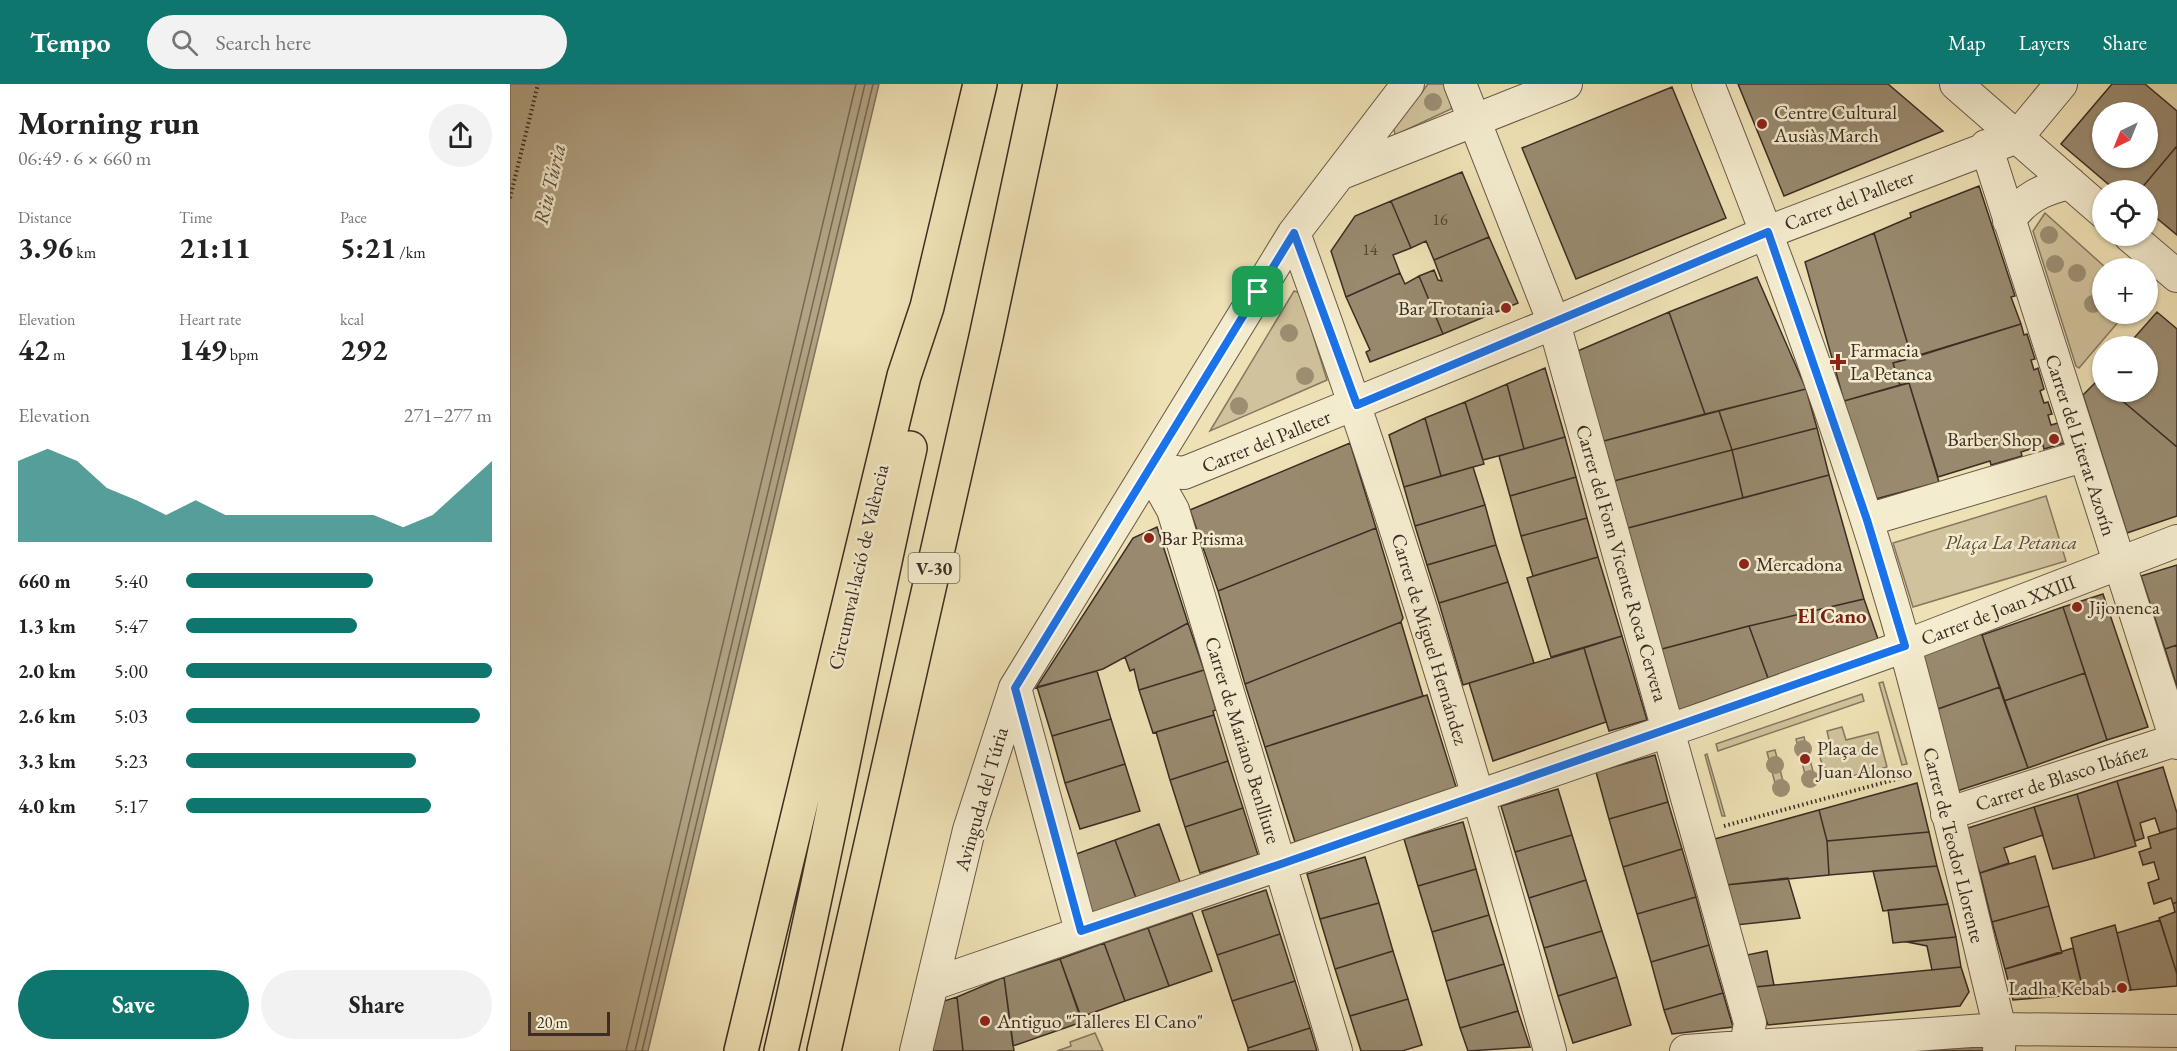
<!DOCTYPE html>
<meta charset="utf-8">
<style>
:root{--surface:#fff;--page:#f2f2f2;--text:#222;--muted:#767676;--accent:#0f766e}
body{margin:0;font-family:"EB Garamond",serif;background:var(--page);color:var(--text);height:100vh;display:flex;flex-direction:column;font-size:22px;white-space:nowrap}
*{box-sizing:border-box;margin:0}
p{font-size:20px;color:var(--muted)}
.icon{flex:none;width:33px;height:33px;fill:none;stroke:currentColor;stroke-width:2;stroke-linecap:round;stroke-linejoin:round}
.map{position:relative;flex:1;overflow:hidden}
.side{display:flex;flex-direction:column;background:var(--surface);width:510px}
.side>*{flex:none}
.needle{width:39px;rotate:223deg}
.controls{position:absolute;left:1582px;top:18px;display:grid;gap:12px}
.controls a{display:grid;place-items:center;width:66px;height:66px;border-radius:50%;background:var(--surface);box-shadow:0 2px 4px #0004;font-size:30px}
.scale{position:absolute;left:18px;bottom:15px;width:82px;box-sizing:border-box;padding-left:6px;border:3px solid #3c2c23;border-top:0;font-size:16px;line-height:21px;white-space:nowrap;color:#3c2c23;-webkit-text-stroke:4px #f4eccf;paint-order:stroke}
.pin{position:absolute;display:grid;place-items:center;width:51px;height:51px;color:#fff;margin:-26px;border-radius:12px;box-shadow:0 3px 9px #0006}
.round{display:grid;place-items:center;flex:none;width:63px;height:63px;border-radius:32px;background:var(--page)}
.overview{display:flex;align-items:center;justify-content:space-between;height:102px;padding:0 18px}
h1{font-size:33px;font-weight:700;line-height:45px}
.figures{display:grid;grid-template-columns:repeat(3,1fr);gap:9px;height:102px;padding:6px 18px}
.figures div{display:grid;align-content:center}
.figures b{font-size:30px;font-weight:700}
.figures small{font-size:16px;font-weight:400}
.figures p{font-size:16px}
.chart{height:168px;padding:12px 18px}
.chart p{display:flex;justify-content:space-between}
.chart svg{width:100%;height:108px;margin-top:6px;fill:var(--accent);opacity:.7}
.cta{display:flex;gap:12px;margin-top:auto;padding:12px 18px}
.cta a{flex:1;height:69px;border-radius:36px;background:var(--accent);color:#fff;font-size:24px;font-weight:700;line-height:69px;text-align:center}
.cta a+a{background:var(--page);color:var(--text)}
ul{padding:0 18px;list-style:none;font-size:20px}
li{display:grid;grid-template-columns:96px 72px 1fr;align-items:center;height:45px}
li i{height:15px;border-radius:8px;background:var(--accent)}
header{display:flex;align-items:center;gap:36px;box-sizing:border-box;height:84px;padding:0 30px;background:var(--accent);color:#fff}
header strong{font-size:28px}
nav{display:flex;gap:33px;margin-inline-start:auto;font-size:21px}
.search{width:420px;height:54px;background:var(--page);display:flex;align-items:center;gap:15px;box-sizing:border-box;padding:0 21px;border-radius:33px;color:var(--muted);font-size:22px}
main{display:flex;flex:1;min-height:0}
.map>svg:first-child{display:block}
.green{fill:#d0c29c;stroke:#867760;stroke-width:1.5}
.water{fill:#b1a383;stroke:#82735d;stroke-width:1.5}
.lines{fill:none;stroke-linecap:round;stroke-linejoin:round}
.shore{stroke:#766853;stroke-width:1.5}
.building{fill:#998a6f;stroke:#3c2c23;stroke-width:1.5;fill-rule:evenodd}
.minor-casing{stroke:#685948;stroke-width:34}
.highway-casing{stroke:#3c2c23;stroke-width:36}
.path{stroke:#3c2c23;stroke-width:4;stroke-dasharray:1.5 3;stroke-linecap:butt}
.minor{stroke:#f4eccf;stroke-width:32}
.highway{stroke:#eee1b5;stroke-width:33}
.tree{fill:#9d8e72}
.route-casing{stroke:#fff;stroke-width:12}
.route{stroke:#1a73e8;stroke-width:8}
.poi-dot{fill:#8f2418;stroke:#f4eccf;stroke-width:2}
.labels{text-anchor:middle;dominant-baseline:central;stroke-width:5;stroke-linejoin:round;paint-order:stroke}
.number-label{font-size:16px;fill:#534436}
.shield{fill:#f4eccf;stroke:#736657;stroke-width:1.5}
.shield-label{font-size:18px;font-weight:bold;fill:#3c2c23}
.poi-label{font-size:20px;fill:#3c2c23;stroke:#f4eccf;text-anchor:start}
.street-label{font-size:20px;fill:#3c2c23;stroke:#f4eccf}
.park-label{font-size:20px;font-style:italic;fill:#5a4a3b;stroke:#f4eccf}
.water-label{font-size:21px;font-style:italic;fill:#5f5040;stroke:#f4eccf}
.neighbourhood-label{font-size:21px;font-weight:bold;fill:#7a1f14;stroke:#f4eccf}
</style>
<header>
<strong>Tempo</strong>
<div class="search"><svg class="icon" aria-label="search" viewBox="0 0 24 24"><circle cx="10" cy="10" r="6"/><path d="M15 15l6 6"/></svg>Search here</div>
<nav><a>Map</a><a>Layers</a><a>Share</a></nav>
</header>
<main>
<section class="side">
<div class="overview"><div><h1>Morning run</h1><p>06:49 · 6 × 660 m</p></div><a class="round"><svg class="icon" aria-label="share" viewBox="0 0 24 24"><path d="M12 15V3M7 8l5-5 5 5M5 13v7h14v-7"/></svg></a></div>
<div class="figures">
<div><p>Distance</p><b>3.96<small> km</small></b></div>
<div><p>Time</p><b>21:11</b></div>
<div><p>Pace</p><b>5:21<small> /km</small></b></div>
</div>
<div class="figures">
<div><p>Elevation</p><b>42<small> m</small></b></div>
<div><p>Heart rate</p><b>149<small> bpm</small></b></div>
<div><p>kcal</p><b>292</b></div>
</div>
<div class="chart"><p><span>Elevation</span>271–277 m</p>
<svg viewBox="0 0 160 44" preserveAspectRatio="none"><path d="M0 44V11L10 6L20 11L30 22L40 27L50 33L60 27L70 33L80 33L90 33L100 33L110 33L120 33L130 38L140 33L150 22L160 11V44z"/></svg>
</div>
<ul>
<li><b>660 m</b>5:40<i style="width:61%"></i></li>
<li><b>1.3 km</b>5:47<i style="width:56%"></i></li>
<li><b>2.0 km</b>5:00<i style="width:100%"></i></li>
<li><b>2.6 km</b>5:03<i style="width:96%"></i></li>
<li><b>3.3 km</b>5:23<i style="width:75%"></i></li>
<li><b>4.0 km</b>5:17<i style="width:80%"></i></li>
</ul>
<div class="cta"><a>Save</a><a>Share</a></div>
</section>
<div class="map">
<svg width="1667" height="967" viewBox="0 0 1667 967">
<rect width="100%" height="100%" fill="#eee1b5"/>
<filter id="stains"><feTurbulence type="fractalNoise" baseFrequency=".00333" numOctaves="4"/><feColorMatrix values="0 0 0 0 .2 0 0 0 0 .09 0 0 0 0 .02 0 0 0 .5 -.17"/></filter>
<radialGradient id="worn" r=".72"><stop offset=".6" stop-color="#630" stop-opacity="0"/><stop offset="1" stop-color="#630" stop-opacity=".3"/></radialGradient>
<path class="green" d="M918,0H934L942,21L941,25L885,51L884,45Z
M1535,129L1596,184H1593V230H1615L1569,284L1566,282L1523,147Z
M784,207L790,209L817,296L700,347Z
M1536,412L1556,477L1403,523L1383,459Z
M1373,598L1397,680L1392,681L1369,599Z
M1352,610L1354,617L1208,667L1206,660Z
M1332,643L1336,656L1368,648L1377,683L1331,695L1328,686C1318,688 1311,683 1310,672L1315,663L1320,660L1317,647Z
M1294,653L1306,699L1298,702L1286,655Z
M1265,666L1276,709L1268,711L1257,668Z
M1197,670L1215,732H1212L1195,671Z
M585,949L593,967H547L561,962L560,958Z"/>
<path class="water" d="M0,0H369L138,967H0Z"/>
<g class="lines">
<path class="shore" d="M116,967L346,0
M125,967L355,0
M132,967L363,0"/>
</g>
<path class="building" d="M1228,0H1378L1433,47L1274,112Z
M1602,0H1635L1667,27V62L1630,106H1613L1608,102L1604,105L1551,60ZM1593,28H1638V74H1593Z
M1162,3L1216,134L1066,195L1012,64Z
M1667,62V151L1638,127V106H1630Z
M952,88L979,153L924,176L916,157L901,164L881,117Z
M1469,102L1505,212L1501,213L1511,240L1402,274L1364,149L1401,133L1400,129Z
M881,117L901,164L883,171L890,189L836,213L821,167L845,132Z
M1364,149L1402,274L1383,279L1390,301L1334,317L1295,178Z
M979,153L1008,219L933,250L909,192L924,186L928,196L932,197L924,176Z
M890,189L895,200L909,192L933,250L860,278L856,268L860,266L836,213Z
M1247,193L1296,305L1195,330L1159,228Z
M1159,228L1195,330L1090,358L1063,269Z
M1647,228L1667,245V363L1602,308H1638V262H1617Z
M1511,240L1514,251L1517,250L1525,275L1521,276L1524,286L1528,284L1534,305L1530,307L1534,319L1538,318L1542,330L1538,331L1541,341L1548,339L1554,359L1534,365L1533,361L1511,368L1512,372L1481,381L1480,377L1428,393L1399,299L1390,301L1383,279Z
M1035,284L1055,353L1014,365L997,300Z
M1588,296L1593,300V308H1602L1667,363V432L1617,449L1573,311Z
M1399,299L1429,398L1362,416L1334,317Z
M997,300L1014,365L973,376L955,318Z
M1296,305L1307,344L1222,366L1209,327Z
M955,318L974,380L931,392L915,334Z
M1209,327L1222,366L1100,398L1090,358Z
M915,334L931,392L894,403L879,351Z
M1307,344L1319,391L1233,414L1222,366Z
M1055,353L1066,393L1000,412L989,372Z
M840,359L866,444L708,507L680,426Z
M1222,366L1233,414L1114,445L1100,398Z
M963,383L975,421L905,442L894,403Z
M1319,391L1354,515L1239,542L1148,566L1114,445Z
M1066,393L1077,434L1011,452L1000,412Z
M975,421L986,461L917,481L905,442Z
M1077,434L1088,473L1023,492L1011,452Z
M647,443L678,539L593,585L526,604L623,454Z
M866,444L893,534L891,538L735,600L708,507Z
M986,461L998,498L929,519L917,481Z
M1088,473L1112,552L1041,573L1017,494Z
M1667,481V561L1655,565L1631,492Z
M998,498L1024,579L953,601L929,519Z
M1593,510L1638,643L1597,656L1553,523Z
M1354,515L1368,555L1258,594L1239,542Z
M1553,523L1575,589L1494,617L1472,551Z
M891,538L913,612L755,663L735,600Z
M678,539L694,586L629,606L624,585L620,587L615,573Z
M1239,542L1258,594L1166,627L1148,566Z
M1467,549L1472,551L1490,603L1425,626L1410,570Z
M1112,552L1137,636L1099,647L1074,564Z
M1667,561V603L1655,565Z
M1074,564L1096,638L983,677L959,599Z
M694,586L706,626L703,627L704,631L643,649L629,606Z
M587,587L601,635L542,652L527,603Z
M1575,589L1597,656L1518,684L1494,617Z
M1490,603L1518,684L1447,707L1425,626Z
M917,611L947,706L785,758L755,663Z
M704,631L718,677L660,696L646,648Z
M601,635L615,680L555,699L542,652Z
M1145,671L1158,718L1099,735L1086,688Z
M718,677L733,724L675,743L660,696Z
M615,680L630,727L570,745L555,699Z
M1653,683L1667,729V744L1650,749L1645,734L1630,739L1634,754L1625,757L1607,697Z
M1607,697L1626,762L1585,774L1567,710Z
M1407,699L1419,748L1317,757L1309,726Z
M1048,705L1062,751L1005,768L991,722Z
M1567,710L1585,774L1543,785L1524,723Z
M1158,718L1172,765L1113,783L1099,735Z
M1524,723L1533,751L1494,764L1499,779L1470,789L1455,745Z
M733,724L748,771L690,789L675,743Z
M1309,726L1317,757L1319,791L1216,801L1201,756Z
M953,738L966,785L908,802L894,755Z
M649,740L670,798L626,814L605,756Z
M1667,744V818L1663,820L1661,814L1644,820L1638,799L1649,795L1644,778L1633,781L1629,768L1641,764L1638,753Z
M1419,748L1427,782L1319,791L1317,757Z
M1062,751L1076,796L1019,814L1005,768Z
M605,756L626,814L580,831L558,773Z
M1172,765L1186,813L1127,830L1113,783Z
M1525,772L1539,822L1482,838L1470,789Z
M855,773L869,819L810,835L797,790Z
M1427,782L1438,820L1373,827L1363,787Z
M966,785L979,831L922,848L908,802Z
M1278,794L1290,834L1226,841L1216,801Z
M1076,796L1092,847L1034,864L1019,814Z
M756,806L770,850L707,871L692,827Z
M1186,813L1199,861L1141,878L1127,830Z
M1667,818V890L1649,834L1665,828L1663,820Z
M869,819L883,867L825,885L810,835Z
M1438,820L1446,853L1383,859L1378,826Z
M1539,822L1552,869L1495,885L1482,838Z
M682,829L702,887L659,902L638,844Z
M979,831L994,880L936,897L922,848Z
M1650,836L1667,890V902L1621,906L1607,849Z
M1605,841L1621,906L1574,910L1561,854Z
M638,844L659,902L615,917L594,859Z
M1092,847L1107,893L1048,912L1034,864Z
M770,850L785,897L722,917L707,871Z
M1446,853L1451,883L1422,886L1417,862L1397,858Z
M594,859L615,917L571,933L550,875Z
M1199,861L1213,909L1154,926L1141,878Z
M1563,864L1574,910L1503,916L1495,885Z
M883,867L898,915L840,932L825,885Z
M1257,867L1264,901L1245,903L1237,871Z
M550,875L572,938L503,962L494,893Z
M994,880L1008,927L950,944L936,897Z
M1451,883L1459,908L1450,922L1258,941L1245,903Z
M494,893L504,967H453L447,913Z
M1107,893L1121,941L1063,959L1048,912Z
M785,897L800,944L738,964L722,917Z
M1213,909L1223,943L1162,950L1154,926Z
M447,913L453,967H422L434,917Z
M898,915L912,961L892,967H851L840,932Z
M1008,927L1020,963L958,967L950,944Z
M800,944L807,967H738V964Z
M1472,956L1477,967H1373Z"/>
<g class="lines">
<defs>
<path id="minor" d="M950,0L1044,239L1240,939L1235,967
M1198,0C1272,184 1341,372 1395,563C1430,690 1459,818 1490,945L1489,967
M1446,0L1593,128
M1476,62L1667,659
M832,89L1056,0
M1499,137C1514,113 1534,105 1560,99
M784,149C882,417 965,691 1040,967
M1620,152L1667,192
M640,385L674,389L1044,239L1258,148L1507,53L1551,0
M640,385L663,426L826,967
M1357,436L1573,372
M505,604L571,847
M1437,730L1666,656
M423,900L1189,636L1395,562L1667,457
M406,967L459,746L505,604L784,149L898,0
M1176,967L1490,945L1667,947"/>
<path id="highway" d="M231,967L394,292L417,223L470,0
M271,967C318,767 354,564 400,364
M314,967L476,253L530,0"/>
</defs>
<use href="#minor" class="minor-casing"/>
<use href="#highway" class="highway-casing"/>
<path class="path" d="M0,114L28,0
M1214,742L1398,692"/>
<use href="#minor" class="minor"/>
<use href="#highway" class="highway"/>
</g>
<g class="tree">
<circle cx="923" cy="18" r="9"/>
<circle cx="1539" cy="151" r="9"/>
<circle cx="1545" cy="180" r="9"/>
<circle cx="1567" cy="189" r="9"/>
<circle cx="1583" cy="220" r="9"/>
<circle cx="779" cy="249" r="9"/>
<circle cx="795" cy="292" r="9"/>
<circle cx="729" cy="322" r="9"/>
<circle cx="1293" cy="665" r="9"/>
<circle cx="1265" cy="681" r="9"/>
<circle cx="1300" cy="695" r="9"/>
<circle cx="1271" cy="704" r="9"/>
</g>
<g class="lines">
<defs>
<path id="route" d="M1258,148L1357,436L1395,562L771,780L571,847L505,604L784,149L847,321Z"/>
</defs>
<use href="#route" class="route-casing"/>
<use href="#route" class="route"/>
</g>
<g class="poi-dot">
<circle cx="1252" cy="40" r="6"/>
<circle cx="996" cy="224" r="6"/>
<path d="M1325 269h6v6h6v6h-6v6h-6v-6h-6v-6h6z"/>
<circle cx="1544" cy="355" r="6"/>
<circle cx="639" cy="454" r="6"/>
<circle cx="1234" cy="480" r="6"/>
<circle cx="1567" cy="523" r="6"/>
<circle cx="1295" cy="675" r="6"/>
<circle cx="1612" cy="904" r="6"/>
<circle cx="475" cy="937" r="6"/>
</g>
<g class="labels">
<g class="number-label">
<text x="930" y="135">16</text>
<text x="860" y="165">14</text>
</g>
<rect class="shield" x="398.5" y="469" width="51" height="30" rx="4.5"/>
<g class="shield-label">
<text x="424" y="484">V-30</text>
</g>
<g class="poi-label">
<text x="1264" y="28">Centre Cultural<tspan x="1264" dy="23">Ausiàs March</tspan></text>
<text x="984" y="224" text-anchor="end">Bar Trotania</text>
<text x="1340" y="266">Farmacia<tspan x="1340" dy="23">La Petanca</tspan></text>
<text x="1532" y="355" text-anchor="end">Barber Shop</text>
<text x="651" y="454">Bar Prisma</text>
<text x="1246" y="480">Mercadona</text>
<text x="1579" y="523">Jijonenca</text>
<text x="1307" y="664">Plaça de<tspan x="1307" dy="23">Juan Alonso</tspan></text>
<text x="1600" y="904" text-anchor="end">Ladha Kebab</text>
<text x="487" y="937">Antiguo "Talleres El Cano"</text>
</g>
<g class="street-label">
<text transform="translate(1339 116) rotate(-21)">Carrer del Palleter</text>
<text transform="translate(756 357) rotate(-22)">Carrer del Palleter</text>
<text transform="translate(1571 361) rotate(72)">Carrer del Literat Azorín</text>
<text transform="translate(1112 479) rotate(74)">Carrer del Forn Vicente Roca Cervera</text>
<text transform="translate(348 483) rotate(-77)">Circumval·lació de València</text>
<text transform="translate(1488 526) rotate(-21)">Carrer de Joan XXIII</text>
<text transform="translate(920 555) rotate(73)">Carrer de Miguel Hernández</text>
<text transform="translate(733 656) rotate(73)">Carrer de Mariano Benlliure</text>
<text transform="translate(1551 693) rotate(-18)">Carrer de Blasco Ibáñez</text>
<text transform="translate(471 715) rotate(-74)">Avinguda del Túria</text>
<text transform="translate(1444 761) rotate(76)">Carrer de Teodor Llorente</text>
</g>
<g class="park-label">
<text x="1501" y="458">Plaça La Petanca</text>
</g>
<g class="water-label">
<text transform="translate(39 100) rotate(-77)">Riu Túria</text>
</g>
<g class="neighbourhood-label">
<text x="1322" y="531">El Cano</text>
</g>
</g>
<rect width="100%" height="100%" filter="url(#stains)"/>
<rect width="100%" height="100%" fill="url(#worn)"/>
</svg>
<div class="controls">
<a><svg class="needle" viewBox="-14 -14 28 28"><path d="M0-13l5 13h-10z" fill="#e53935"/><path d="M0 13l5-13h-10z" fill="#767676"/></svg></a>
<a><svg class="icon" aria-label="locate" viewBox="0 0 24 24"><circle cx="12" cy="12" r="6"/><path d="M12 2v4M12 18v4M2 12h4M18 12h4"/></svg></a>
<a>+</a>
<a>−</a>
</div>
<div class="scale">20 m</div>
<div class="pin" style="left:748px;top:208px;background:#1e9e55"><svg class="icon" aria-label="arrive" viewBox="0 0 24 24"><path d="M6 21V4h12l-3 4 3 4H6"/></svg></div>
</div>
</main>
